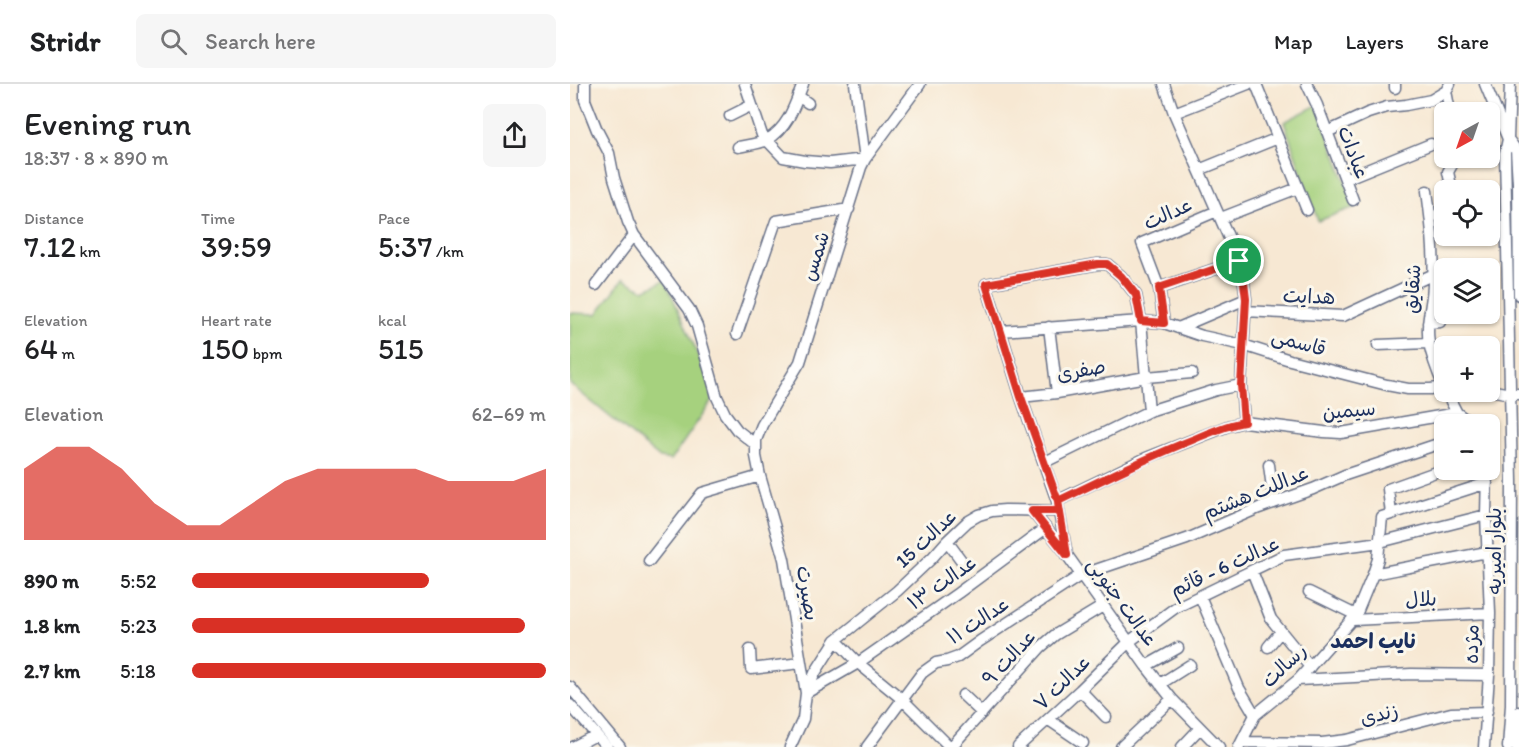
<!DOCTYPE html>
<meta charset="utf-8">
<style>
:root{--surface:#fff;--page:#f6f6f6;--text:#202124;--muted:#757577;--line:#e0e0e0;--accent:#d93025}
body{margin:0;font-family:Itim,"Playpen Sans Arabic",sans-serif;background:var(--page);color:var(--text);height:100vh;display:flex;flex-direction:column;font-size:22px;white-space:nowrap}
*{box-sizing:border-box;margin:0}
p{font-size:20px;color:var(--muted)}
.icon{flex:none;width:33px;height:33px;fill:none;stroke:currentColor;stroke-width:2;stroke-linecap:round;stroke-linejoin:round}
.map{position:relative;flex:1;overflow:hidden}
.sheet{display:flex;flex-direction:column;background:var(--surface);width:570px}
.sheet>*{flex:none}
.needle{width:39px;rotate:220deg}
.fabs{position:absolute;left:864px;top:18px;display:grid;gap:12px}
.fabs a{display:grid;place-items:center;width:66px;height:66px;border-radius:9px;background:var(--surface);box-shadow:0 2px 4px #0004;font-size:30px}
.pin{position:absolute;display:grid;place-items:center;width:51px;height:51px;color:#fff;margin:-26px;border:3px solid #fff;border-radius:50%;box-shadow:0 2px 6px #0007}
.round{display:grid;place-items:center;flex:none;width:63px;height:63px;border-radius:9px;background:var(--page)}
.head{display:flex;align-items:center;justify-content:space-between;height:102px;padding:0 24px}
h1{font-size:33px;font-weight:600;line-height:45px}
.figures{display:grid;grid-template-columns:repeat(3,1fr);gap:9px;height:102px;padding:6px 24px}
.figures div{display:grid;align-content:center}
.figures b{font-size:30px;font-weight:600}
.figures small{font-size:16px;font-weight:400}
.figures p{font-size:16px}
.chart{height:168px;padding:12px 24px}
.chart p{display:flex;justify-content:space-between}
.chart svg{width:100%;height:108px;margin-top:6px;fill:var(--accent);opacity:.7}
ul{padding:0 24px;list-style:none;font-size:20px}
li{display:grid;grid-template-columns:96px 72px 1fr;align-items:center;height:45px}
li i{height:15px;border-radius:8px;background:var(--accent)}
header{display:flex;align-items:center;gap:36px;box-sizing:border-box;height:84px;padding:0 30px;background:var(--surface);border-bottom:2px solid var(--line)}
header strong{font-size:28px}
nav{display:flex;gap:33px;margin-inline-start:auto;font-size:21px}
.search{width:420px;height:54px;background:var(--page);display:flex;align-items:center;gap:15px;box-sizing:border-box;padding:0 21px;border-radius:9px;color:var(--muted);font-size:22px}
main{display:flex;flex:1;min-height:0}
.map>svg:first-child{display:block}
.green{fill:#a6d17e;stroke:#60806e;stroke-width:1.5}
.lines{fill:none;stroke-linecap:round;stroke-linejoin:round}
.minor-casing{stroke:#687087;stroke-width:13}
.minor{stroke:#fff;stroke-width:10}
.route-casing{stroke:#fff;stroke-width:12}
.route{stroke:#d93025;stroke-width:8}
.labels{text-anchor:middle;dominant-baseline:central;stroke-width:6;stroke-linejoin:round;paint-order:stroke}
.street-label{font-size:20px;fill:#1b2f5e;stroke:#fbf7ec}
.neighbourhood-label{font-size:21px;font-weight:bold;fill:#1b2f5e;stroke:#fbf7ec}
</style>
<header>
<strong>Stridr</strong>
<div class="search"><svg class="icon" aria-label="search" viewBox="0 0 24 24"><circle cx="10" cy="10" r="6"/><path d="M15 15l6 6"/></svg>Search here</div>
<nav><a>Map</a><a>Layers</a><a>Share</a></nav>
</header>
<main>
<section class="sheet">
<div class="head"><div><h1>Evening run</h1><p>18:37 · 8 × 890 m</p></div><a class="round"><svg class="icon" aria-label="share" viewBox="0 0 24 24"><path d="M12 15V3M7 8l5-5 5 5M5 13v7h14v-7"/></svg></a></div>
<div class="figures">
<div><p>Distance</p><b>7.12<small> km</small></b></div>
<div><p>Time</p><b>39:59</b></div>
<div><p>Pace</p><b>5:37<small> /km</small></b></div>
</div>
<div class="figures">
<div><p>Elevation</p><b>64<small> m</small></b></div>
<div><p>Heart rate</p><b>150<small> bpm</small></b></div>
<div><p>kcal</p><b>515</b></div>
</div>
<div class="chart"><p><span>Elevation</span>62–69 m</p>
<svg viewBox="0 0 160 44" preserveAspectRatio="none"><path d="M0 44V15L10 6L20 6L30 15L40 29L50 38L60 38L70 29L80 20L90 15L100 15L110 15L120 15L130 20L140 20L150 20L160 15V44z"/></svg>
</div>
<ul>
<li><b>890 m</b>5:52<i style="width:67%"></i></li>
<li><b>1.8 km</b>5:23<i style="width:94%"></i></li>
<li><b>2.7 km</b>5:18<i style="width:100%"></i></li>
</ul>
</section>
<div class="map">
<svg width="949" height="663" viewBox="0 0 949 663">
<rect width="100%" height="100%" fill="#fbf7ec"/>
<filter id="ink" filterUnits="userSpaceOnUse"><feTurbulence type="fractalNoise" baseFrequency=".0167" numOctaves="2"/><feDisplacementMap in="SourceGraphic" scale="12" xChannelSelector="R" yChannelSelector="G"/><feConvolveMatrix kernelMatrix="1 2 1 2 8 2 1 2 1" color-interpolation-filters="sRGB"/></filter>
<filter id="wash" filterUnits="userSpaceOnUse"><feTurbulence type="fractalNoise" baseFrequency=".008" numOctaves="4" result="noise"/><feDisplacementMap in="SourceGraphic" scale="24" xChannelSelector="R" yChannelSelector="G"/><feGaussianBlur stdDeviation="1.35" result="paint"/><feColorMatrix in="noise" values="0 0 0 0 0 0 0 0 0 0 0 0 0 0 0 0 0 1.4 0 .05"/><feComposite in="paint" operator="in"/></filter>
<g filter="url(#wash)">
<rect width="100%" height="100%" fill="#f7e8d3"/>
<path class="green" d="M747,21L785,123L748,137L714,38Z
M53,195L74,206L95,196L146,311L101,376L90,374L0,300V229L27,230Z"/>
</g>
<g filter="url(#ink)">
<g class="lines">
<defs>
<path id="minor" d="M15,0V16L27,46L39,69L44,94L58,138L64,151L119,225L127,242L147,313L155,330L167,346L186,361
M175,0L192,51L213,73L235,77L260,79L295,75L285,0
M594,0L604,29L669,177L674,199L676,215L671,301L674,338
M686,0L737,126
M737,0L747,21L783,116
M825,0V4
M915,0L938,55L946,66L948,99L949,211
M228,12L238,19
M880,28L876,7L880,0
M604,29L678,0
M160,32L182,21
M757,48L798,29L817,23L836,21L861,16L876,7
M168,63C177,61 189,60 197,56C218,44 225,21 233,0
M629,86L708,54
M775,95L861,60
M882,106L878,88L883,79V74
M861,132L874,131
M651,134L728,104
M26,201L64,151
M589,204L669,177
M675,227L773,232L864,190L874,191
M594,239L589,204L572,159L647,127
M858,239L870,238
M479,243L487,309
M608,244L676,215
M431,247L571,237L594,239L632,252L673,261L720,276L817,301L838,305H861L874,303C868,289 862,274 859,259C855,239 863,219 863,199C865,169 861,137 857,107
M167,250L206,137L279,125
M808,261L859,259
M920,306L940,310H949
M876,308L887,329L902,340
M451,313L487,309L576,293L622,289
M579,327L571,237L566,211L551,192L537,180H528L416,200L451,313L487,417L497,471L576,582L602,615L649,663
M475,378L579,327L646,306L671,301
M699,381L704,419
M487,417L576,374L658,342L674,338L754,348L771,349L887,329
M462,427L496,469
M821,430L818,405L874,385
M377,457L391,476
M79,477L132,409L190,392
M682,487L701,535L740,583
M803,490L917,468
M739,508L786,531
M630,512L669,604L685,631
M783,536L920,529
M266,556L288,579L333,616L380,663
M698,563L711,547
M180,566L181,585L231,579
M576,582L608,564
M728,596L841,590L919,591
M590,600L620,581
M0,603L50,663
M510,606L536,633
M236,609L245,589L266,556L327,507L362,474L377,457L397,438L409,431L422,427L435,426L489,427
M236,609L288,579L388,509L476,444
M393,611L412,629
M0,621L37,663
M479,636L513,659
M672,658L752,659L777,656L881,629L917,628
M3,663L26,651
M220,663L233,635L236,609L214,475L190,392L186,372V356L192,341L230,278L291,83L295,75L350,0
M297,663L352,589L366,579L377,577L388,573L410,557L511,491L617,455L689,424L743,405L775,391L874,358
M381,663L471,563L485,551L533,522
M448,663L510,606L560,557L605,524L714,471L810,458L916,431
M551,663L602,615
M612,663L630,644
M669,663L685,631L728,596L786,531L803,490L808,475L812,433L917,399
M914,663L919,591L920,529L916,431L917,386
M938,663L941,621L942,397L935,69L938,55L940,0
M947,663L949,628"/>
</defs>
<use href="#minor" class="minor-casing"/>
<use href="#minor" class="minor"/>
</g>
</g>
<g class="lines" filter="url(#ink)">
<defs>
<path id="route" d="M669,177L589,204L594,239L571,237L566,211L551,192L537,180H528L416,200L451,313L488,417L497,471L462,427H489L488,417C532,396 576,374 622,356C639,349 656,341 674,338L671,301L676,215L674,199L669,177"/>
</defs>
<use href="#route" class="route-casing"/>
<use href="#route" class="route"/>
</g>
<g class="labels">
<g class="street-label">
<text transform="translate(784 68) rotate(69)">عبادات</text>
<text transform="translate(598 129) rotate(-24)">عدالت</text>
<text transform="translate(245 172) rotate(-72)">شمس</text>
<text transform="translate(842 205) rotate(-86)">شقایق</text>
<text transform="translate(739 212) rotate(2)">هدایت</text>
<text transform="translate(729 258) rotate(16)">قاسمی</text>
<text transform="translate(511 286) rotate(-10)">صفری</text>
<text transform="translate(779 326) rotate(-5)">سیمین</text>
<text transform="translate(686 408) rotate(-22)">عداللت هشتم</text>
<text transform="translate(356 454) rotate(-43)">عدالت 15</text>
<text transform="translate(924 467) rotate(-90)">بلوار امیریه</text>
<text transform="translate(655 482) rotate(-25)">عدالت 6 - قائم</text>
<text transform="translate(372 498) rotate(-35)">عدالت ۱۳</text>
<text transform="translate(238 509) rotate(81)">بصیرت</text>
<text transform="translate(851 515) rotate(-3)">بلال</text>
<text transform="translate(553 518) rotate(54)">عدالت جنوبی</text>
<text transform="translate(408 536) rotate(-33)">عدالت ۱۱</text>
<text transform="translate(901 560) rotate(-89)">مژده</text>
<text transform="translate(439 573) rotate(-47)">عدالت ۹</text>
<text transform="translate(714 581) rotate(-43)">رسالت</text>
<text transform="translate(492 598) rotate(-44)">عدالت ۷</text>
<text transform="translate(809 630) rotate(-14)">زندی</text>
</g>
<g class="neighbourhood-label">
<text x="803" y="556">نایب احمد</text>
</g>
</g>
</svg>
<div class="fabs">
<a><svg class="needle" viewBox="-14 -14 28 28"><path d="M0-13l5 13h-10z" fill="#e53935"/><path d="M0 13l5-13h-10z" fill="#757577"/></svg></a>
<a><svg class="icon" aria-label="locate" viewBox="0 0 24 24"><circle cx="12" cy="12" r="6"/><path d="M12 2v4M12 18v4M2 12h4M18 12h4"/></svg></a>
<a><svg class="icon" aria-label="layers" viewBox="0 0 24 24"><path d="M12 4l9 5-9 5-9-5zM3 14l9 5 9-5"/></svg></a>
<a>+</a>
<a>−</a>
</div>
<div class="pin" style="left:669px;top:177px;background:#1e9e55"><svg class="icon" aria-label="arrive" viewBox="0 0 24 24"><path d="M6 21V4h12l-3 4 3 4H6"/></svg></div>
</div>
</main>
